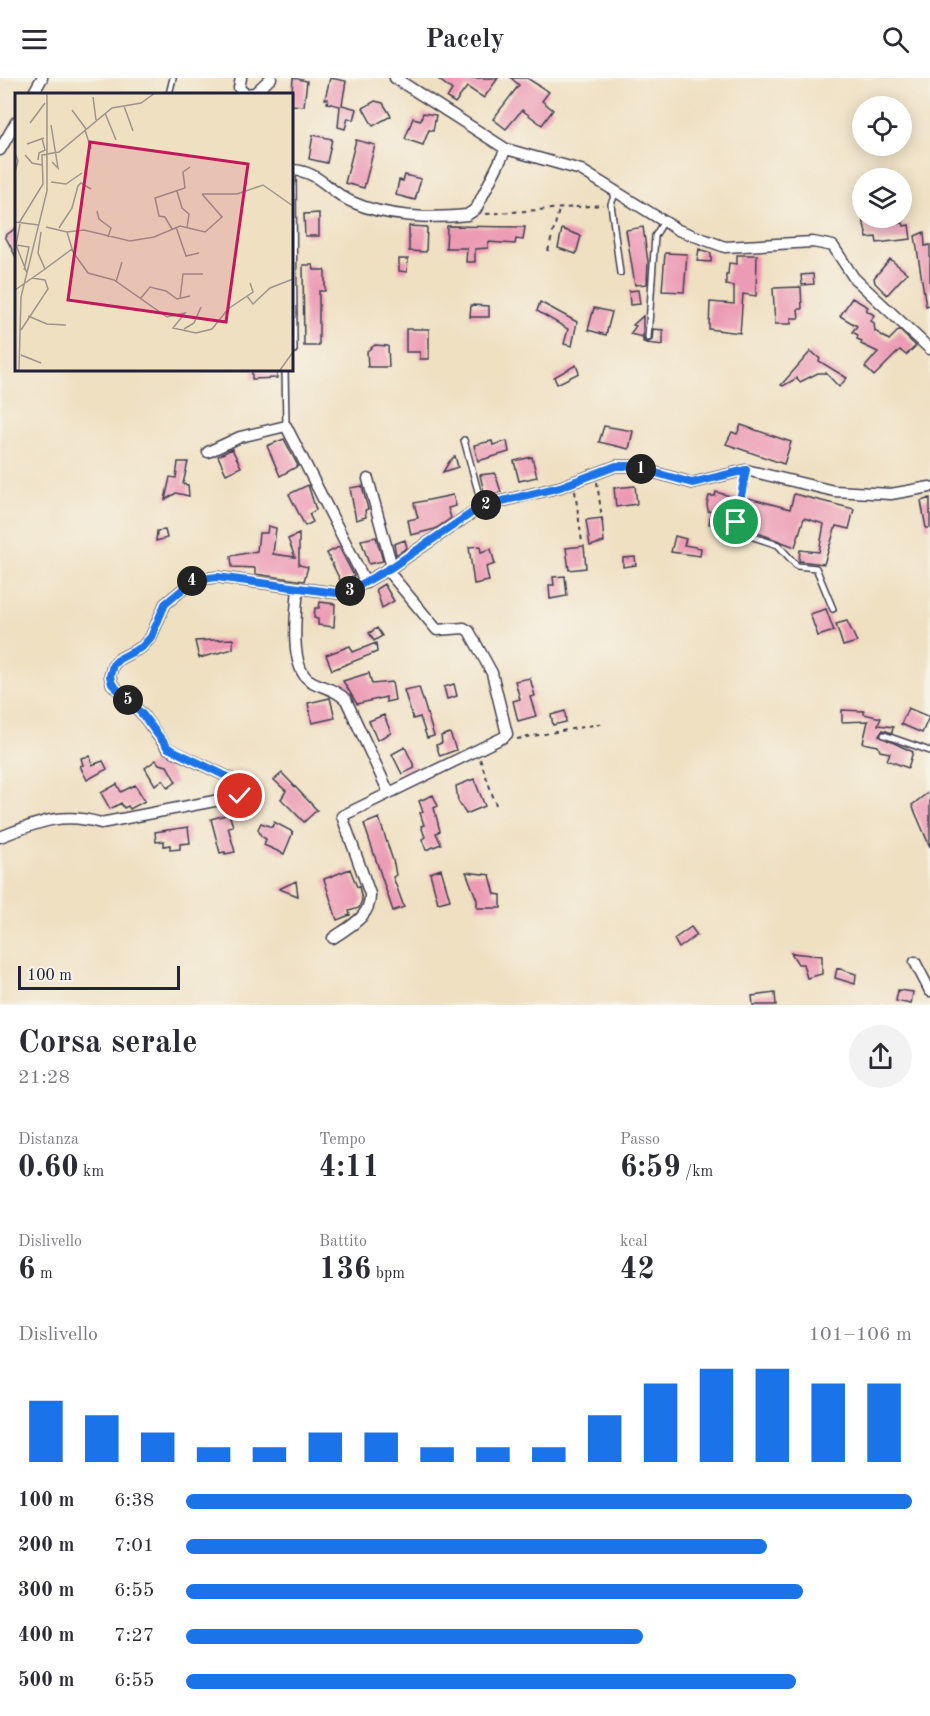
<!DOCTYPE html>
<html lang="it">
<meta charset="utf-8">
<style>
:root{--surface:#fff;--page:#f2f2f3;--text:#2b2b33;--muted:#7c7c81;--accent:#1a73e8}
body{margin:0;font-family:"Old Standard TT",serif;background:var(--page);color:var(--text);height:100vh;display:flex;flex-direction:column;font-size:22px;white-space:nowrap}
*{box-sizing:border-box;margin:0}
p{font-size:20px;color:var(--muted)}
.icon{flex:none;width:33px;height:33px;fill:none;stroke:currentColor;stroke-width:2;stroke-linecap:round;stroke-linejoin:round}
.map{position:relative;height:927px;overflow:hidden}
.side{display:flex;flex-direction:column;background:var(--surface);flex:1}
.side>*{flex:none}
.controls{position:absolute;left:852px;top:18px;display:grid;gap:12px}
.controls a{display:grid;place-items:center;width:60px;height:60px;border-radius:50%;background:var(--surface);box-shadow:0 3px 15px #0003;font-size:30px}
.scale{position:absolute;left:18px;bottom:15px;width:162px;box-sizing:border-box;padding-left:6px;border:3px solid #22223b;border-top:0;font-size:16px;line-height:21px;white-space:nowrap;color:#22223b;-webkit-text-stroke:4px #f7f3e8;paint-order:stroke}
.pin{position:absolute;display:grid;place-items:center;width:51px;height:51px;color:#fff;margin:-26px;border:3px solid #fff;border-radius:50%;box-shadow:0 2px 6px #0007}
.km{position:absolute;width:30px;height:30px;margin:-15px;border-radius:50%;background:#222;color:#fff;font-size:16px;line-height:30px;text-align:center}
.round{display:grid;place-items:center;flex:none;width:63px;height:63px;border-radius:32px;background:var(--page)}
.overview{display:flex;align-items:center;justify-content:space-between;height:102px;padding:0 18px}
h1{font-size:33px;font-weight:600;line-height:45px}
.metrics{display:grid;grid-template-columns:repeat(3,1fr);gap:9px;height:102px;padding:6px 18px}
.metrics div{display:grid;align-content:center}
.metrics b{font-size:30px;font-weight:600}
.metrics small{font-size:16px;font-weight:400}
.metrics p{font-size:16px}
.chart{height:168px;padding:12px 18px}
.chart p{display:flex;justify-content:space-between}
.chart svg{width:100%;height:108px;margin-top:6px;stroke:var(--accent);stroke-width:6}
ul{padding:0 18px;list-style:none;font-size:20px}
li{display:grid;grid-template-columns:96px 72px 1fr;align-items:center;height:45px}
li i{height:15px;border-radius:8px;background:var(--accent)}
header{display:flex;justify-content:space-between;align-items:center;height:78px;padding:0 18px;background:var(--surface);font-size:27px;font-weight:600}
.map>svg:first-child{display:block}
.building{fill:#ec9bb5}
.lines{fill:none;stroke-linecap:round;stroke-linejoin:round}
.lane-casing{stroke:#413e4f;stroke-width:8}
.street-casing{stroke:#413e4f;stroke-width:13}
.path{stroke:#413e4f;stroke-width:2;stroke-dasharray:4.5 4.5;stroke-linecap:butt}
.lane{stroke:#fff;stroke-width:5}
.street{stroke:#fff;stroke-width:10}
.route-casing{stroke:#fff;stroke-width:12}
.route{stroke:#1a73e8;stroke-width:8}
.inset-road{fill:none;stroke:#9d948c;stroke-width:1.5}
.view{fill:#c2185b;fill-opacity:0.15;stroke:#c2185b;stroke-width:3}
.inset-edge{fill:none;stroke:#22223b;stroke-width:3}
</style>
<header><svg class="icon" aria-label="menu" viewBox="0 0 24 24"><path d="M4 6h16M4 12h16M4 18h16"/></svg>Pacely<svg class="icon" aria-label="search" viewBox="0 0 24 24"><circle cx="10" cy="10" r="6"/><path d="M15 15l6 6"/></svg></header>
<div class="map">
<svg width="930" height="927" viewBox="0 0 930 927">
<rect width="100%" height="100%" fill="#f7f3e8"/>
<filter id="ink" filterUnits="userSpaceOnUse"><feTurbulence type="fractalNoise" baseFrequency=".0167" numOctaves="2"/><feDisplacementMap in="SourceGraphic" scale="12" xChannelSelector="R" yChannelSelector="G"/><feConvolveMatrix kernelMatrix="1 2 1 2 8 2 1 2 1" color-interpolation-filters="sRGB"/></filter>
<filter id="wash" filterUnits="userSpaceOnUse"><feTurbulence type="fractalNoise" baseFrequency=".008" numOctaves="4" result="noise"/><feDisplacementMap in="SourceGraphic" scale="24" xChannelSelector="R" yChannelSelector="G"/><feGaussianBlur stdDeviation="1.35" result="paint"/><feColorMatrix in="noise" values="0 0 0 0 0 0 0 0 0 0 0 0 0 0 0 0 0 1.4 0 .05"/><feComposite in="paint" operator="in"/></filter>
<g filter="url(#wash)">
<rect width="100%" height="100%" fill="#efe0c2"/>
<g id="blocks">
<path class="building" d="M293,0L307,3L304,28L291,27Z
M330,0L346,3L342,27L357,31L354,42L348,40L345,51L338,49L340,28L327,25L328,21H325Z
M437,0H498L484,20L467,9L455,25L447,20L452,12Z
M511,0H527L549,14L542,23L553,32L542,47L522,32L506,51L493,41L519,7Z
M375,23L383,25L391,38L373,48L363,30Z
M423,35L436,37L433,53L429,52L423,67L405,61L413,40L421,42Z
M313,57L332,61L327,85L309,81Z
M356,62L375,67L364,110L345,105Z
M405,97L421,101L415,122L396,117L399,102L403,103Z
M319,135V158H305L304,136Z
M890,140L889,146L903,145L904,148L909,147L911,161L877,165L876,159L867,160L863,141Z
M409,148L427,149L426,174L409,173Z
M447,148L525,149L523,162L516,161L515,166L488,164V170L475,171V184H466L467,170H446Z
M643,149L648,184L647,206L635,207L626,152Z
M16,150V179L5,158Z
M562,151L581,158L576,176L558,170Z
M924,154L925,168L930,167V227L926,228L915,158Z
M699,171L711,175V184L697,183Z
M665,175L687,176L684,214L662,213Z
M737,177H757L756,218L743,216L740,255L709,251L710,224L734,226V208L726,207V196H728L729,185L737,186Z
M399,181H408L407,194L399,193Z
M890,181L907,195L887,217L875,205L874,200Z
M303,187H313L314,192H325V213H319V268H304Z
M813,196L814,206L802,207L801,197Z
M801,209L802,231H798L799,240H791V246H775L773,210Z
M638,212L640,226L630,227L629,213Z
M852,220L868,229L866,232L874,237L871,243L874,245L875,253L889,262L899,252L916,268L906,277L900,272L874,298L865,289L878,274L861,266L862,263L857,261L858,257L852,254L857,248L840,238Z
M540,224L577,244L572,268L564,266L568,251L537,233Z
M471,227L489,228V239H470Z
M594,230L612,234L606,257L588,252Z
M643,238V260L647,265L643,264V259L630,256L636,248L633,247Z
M406,251H429V281H420V274H406Z
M653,251L663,252V267L647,265L652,262Z
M375,267L388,268L389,289H368L367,273Z
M811,273L820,281L819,283L847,300L839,309L826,295H818L800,304L797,300L783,308L781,307Z
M576,287L579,295L557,306L554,299Z
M252,291H277V300L252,301Z
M741,347L791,364L784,386L726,366L732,354L737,356Z
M604,348L633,353L629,371L599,364Z
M284,361L298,388L280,398L267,368Z
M492,363L493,367L507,363L509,374L478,383L474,367Z
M232,371L241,389L226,396L218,378Z
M455,378L458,389L443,394L449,384Z
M532,379L537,399L519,403L514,383Z
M178,384H188L183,406L188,407L189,418L176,415L165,422L170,399L176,400Z
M495,395L501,414L485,418L480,397Z
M308,407L316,432L309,436L313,444L305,448L289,416Z
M362,408L368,431L365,432L366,439L356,442L350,410Z
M635,408L637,426L616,429L614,410Z
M716,414L737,420L733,447L729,445L728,449L709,446L711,434L708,433L707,426L709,418H715Z
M794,416L854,431L849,451L836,448L824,486L799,483L800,472L819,474L824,446L804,440L795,469L742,449L746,422L749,420L790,431Z
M453,417L456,428L448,430L451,440L435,451L411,457L408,442L418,440L414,425Z
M930,420V450H926L921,423Z
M602,440L604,464L590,468L586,442Z
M268,448L276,450L273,476L295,479L288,461L299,456V487L308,489L304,503L255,496V490L232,489L231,478L257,473L259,455H267Z
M165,452L167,460L156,463L157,453Z
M675,458L686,461L684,467L701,470L700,478L671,474Z
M376,459L383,483L369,486L361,462Z
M405,462L407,470L396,477L394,466Z
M480,468L481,474L491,471L495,486L486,489L489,503L474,506L469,469Z
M584,468L586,490L569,492L566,470Z
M339,469L354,498L341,504L327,475Z
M635,479L636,487L623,489V480Z
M565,498L567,518L550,521L549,507H554L553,499Z
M384,506L394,523L382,530L376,511Z
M320,524L335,526L334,549L318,547V541L314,540L315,530H319Z
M826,531L834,553L818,558L810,536Z
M847,543L857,564L843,568L836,546Z
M377,550L382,558L374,563L369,555Z
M233,561V571L199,580L195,563Z
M376,565L377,574L332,592L326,577L350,568L353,574Z
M369,595L372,606L392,604L395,622L386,624V619L357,626L343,603Z
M530,600L535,618L530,619L536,638L518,643L513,623L520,621L515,603Z
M454,606L457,618L447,621L444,609Z
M419,609L434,658L427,660L420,639L413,641L404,612Z
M330,620L335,640L312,645L308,625Z
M908,630L929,639L922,655L901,646Z
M842,632L864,633V636L881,640L878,647L893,649L892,655L883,652L879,658L913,674L908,690L887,682L890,675L880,673L878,668L863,665L868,643L842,644Z
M565,633L566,644L553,647L551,637Z
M384,637L391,655L377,662L369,643Z
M450,655L456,672L440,678L436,667L442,665L441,658Z
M405,669L415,690L402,696L392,676Z
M90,678L92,687L103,683L107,691L87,702L80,688L83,687L81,680Z
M156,682L159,686L167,688L176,704L168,710L163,702L155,707L145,690Z
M282,695L317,732L304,744L281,721L286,713L274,702Z
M474,701L485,728L466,736L458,723L456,708Z
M117,706L121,714L135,707L145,723L130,731L128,728L124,730L121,725L110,731L101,715Z
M930,713V769L912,727Z
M433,717L438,728L434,730L440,753L436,755L441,766L426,772L422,761L425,759L421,748L424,747L420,735L423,734L419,723Z
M229,736L233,748L228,749L235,774L225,776V774L220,775L211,741Z
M379,740L394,786L396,797L393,799L404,829L393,833L364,746Z
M274,744L293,754L284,776L264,767L266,761L261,758L258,751L261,745L272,749Z
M188,749L190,765L180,766V771L170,772V767L164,768V763L156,764L155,754Z
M350,791L357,809L359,808L362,822L359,830L349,833L350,837L337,842L324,801Z
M441,791L450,822L438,825L430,795Z
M466,794L490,797L495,816L501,817V830H477V822Z
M296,803L298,818L279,811Z
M691,849L697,857L679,870L674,861Z
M791,875L822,878V896L807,900L803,886H798Z
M837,890L856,896L855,906L835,900Z
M898,912L913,914L911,926L896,923Z
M775,915L776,927H753L752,918Z"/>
</g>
</g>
<g filter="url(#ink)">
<use href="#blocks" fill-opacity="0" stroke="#413e4f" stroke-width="1.5"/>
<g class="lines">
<defs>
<path id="lane" d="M169,16L173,0
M293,92L294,272
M616,114L611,126L620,195
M648,260L655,158L664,143
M285,291L286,348
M464,362L482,428
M746,392L737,450L741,455L778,467L797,488L816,490L833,531
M884,657L930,673"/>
<path id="street" d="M241,0L239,10L245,16L255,15L271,0
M395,0L506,71L581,92L678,152L725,169L813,164L833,168L854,200L930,271
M33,16L42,0
M0,72L16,44
M291,92C318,92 329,114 352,124C385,139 432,141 467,137L476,131L506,71
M208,374L240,359L286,348L366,505
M368,401L392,489
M298,511C296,532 289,588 309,602C321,610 335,610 346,622L389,715
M0,759C37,745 61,733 101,745L240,718L238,708L230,700L167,670L142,636L112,606L110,598L113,587L119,581L142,569L151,559L165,526L194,502L217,499L344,516L392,489L482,428L560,409L616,388H631L692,405L746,392L834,413L891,416L930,409
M333,860C350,848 371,839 370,816L342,738L504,659L507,656L492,595L469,553L464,550L437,552L387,492
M915,884L930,913"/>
</defs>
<use href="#lane" class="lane-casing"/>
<use href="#street" class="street-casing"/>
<path class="path" d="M486,136L603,127
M548,173L559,132
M597,404L603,448
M575,413L582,464
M517,661L605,645
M480,681L496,727"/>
<use href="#lane" class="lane"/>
<use href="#street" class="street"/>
</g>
</g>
<g class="lines" filter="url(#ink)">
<defs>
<path id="route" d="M240,718L238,708L230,700L168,670L142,636L112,606L110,598L113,587L119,581L142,569L151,559L165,526L194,502L217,499L344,516L392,489L482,428L560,409L616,388H631L692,405L746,392L736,444"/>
</defs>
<use href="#route" class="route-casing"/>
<use href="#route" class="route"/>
</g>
<g transform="translate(15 15)">
<rect width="278" height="278" fill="#efe0c2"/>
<path class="inset-road" d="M78,4L81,27M109,13L118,38M57,17L71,36M90,20L101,47M15,30L30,10M36,32L43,75L37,69M70,37L76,56M12,51L29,45M0,60L3,68L0,79M10,62L17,70L27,72M23,67L24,60L30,57L27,45M36,89L51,91L67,80M162,98L167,115L174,121L172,135M187,101H222L248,92L278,113M82,118L84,126L96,135L93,144M0,129L24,132M4,130L28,91L27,62L44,59L97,15L126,10L140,0M5,131L1,152L12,180M31,134L52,139L69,137L115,148L139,144L165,133L190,139L207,124L187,101M161,134L171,163L184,160M44,135L57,115L63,93L66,90L76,96M157,136L150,124L144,123L140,105L170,95L168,79L175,74M52,139L58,159L73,180L99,187L152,224L170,220L158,235L181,240L197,236L213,216L238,199L235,190M1,152L14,154L9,177M30,176L57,156M101,189L107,169M0,197L30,176L23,160L26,139M232,203L238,211L255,195L278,186M126,205L135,194L151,198L162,206L175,203M165,206L168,181H188M13,223L32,231L51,232M169,236L179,230L186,214M6,237L33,196L30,187L17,185M6,262L26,270M4,277L6,204L32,98V0M265,277L278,259"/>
<path class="view" d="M75,49L233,71L211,229L53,207Z"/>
<rect width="278" height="278" class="inset-edge"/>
</g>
</svg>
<div class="controls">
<a><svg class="icon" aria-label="locate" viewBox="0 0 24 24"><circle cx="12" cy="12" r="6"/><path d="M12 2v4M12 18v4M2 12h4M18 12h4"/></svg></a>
<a><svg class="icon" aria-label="layers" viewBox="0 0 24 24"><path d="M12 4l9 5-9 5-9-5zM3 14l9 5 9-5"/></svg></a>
</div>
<div class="scale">100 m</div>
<div class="pin" style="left:736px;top:444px;background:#1e9e55"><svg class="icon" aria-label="arrive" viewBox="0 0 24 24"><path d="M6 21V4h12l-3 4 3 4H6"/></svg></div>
<div class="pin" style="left:240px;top:718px;background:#d93025"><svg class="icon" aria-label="check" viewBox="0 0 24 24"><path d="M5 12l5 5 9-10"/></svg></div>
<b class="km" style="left:641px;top:391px">1</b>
<b class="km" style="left:486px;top:427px">2</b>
<b class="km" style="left:350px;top:513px">3</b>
<b class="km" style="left:192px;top:503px">4</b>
<b class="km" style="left:128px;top:622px">5</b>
</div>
<section class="side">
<div class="overview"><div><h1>Corsa serale</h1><p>21:28</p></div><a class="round"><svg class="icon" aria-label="share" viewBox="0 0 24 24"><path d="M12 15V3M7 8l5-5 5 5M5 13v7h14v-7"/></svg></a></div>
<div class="metrics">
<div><p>Distanza</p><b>0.60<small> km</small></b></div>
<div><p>Tempo</p><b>4:11</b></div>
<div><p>Passo</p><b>6:59<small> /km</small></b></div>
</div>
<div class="metrics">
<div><p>Dislivello</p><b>6<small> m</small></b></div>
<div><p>Battito</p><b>136<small> bpm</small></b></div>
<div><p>kcal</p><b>42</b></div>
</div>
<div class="chart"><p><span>Dislivello</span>101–106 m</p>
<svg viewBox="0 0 160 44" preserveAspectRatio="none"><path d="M5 44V19M15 44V25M25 44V32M35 44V38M45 44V38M55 44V32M65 44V32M75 44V38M85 44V38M95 44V38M105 44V25M115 44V12M125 44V6M135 44V6M145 44V12M155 44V12"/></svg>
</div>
<ul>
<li><b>100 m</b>6:38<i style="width:100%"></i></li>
<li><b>200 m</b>7:01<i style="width:80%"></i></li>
<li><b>300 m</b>6:55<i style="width:85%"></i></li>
<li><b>400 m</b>7:27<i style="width:63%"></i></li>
<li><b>500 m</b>6:55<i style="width:84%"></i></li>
</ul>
</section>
